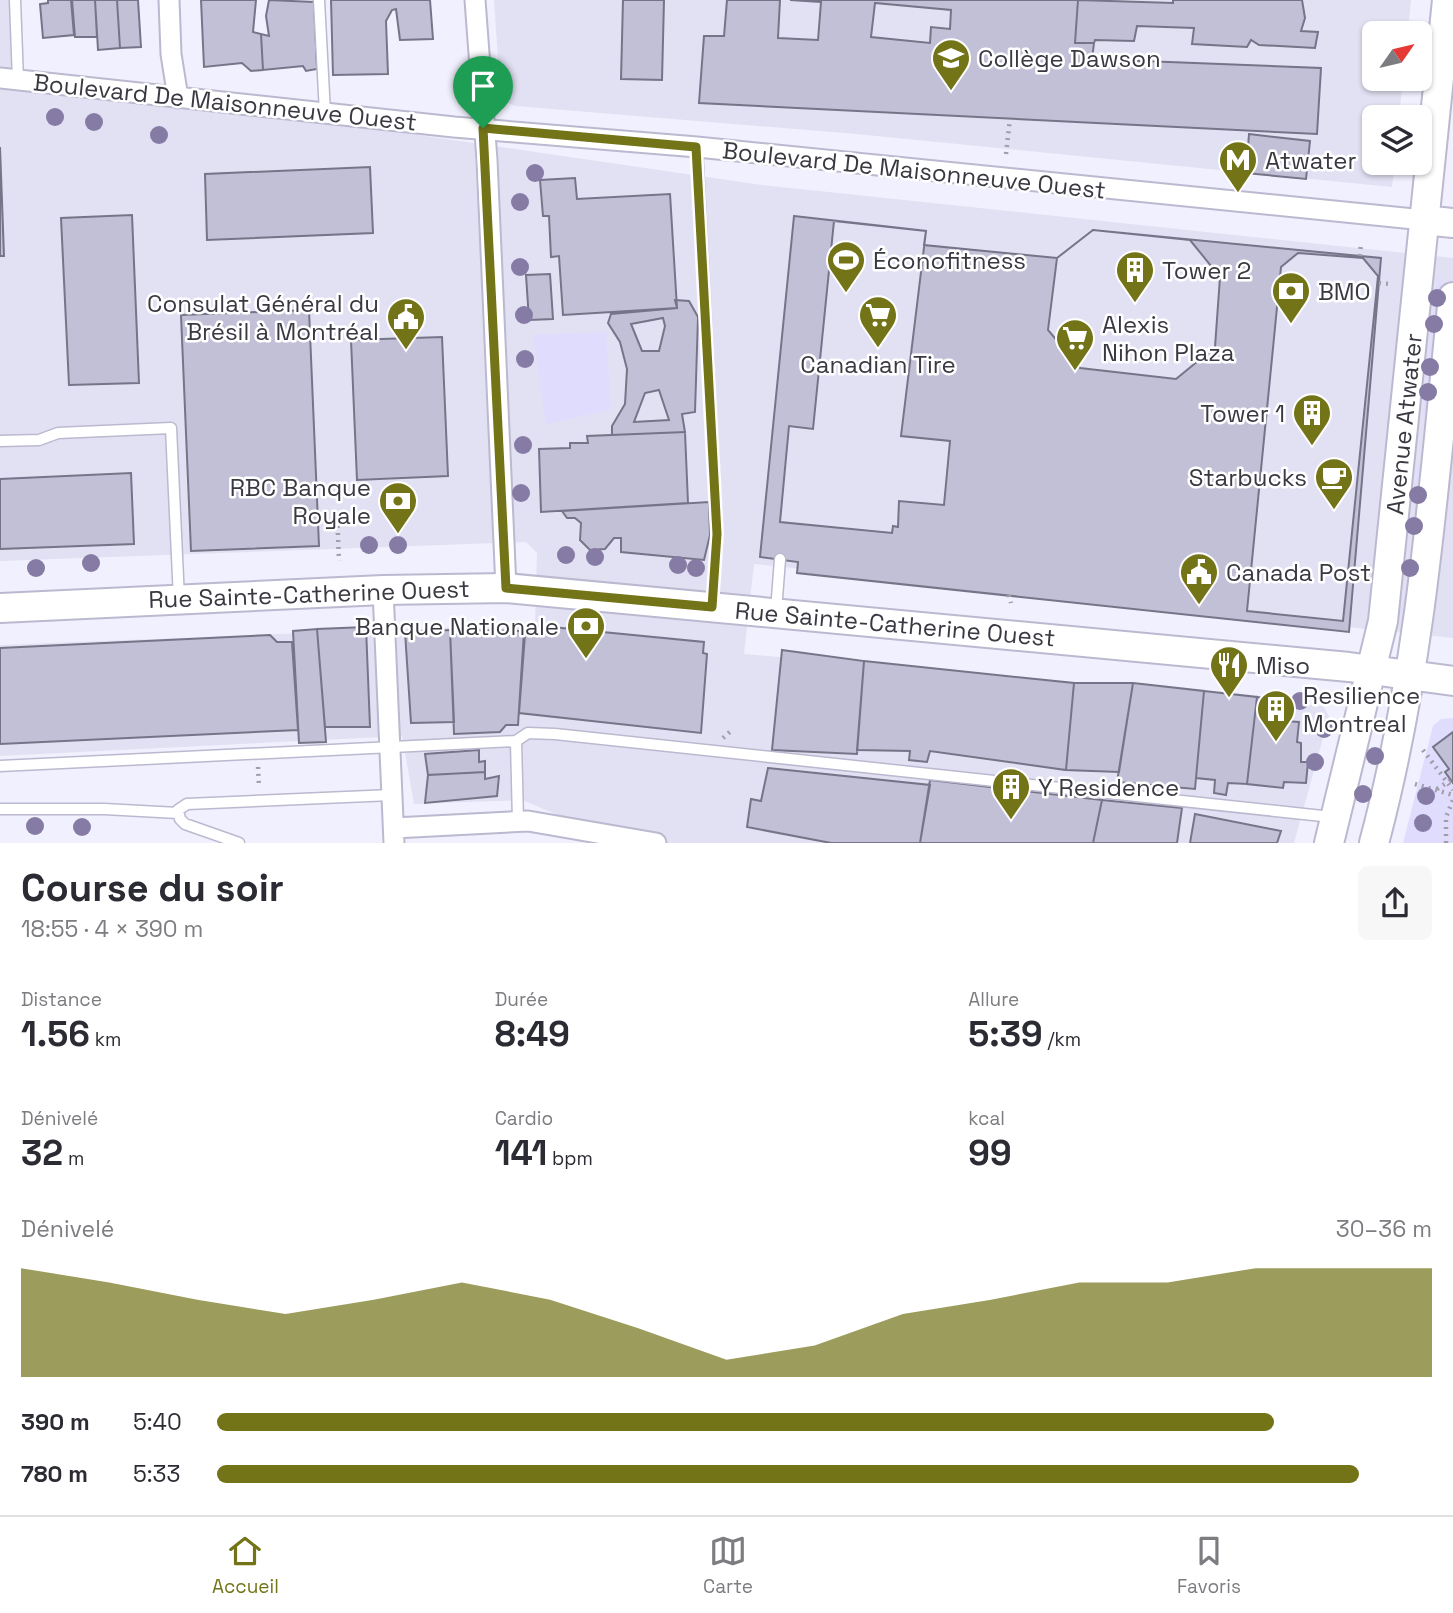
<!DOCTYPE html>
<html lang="fr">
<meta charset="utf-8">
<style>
:root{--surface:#fff;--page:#f7f7f7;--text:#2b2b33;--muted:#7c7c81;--line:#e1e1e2;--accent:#737318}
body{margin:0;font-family:"Space Grotesk",sans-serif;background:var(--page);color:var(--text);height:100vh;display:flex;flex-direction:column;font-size:26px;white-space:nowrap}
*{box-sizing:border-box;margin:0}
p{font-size:23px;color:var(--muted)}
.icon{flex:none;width:38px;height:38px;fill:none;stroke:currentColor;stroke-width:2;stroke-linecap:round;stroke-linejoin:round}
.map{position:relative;height:843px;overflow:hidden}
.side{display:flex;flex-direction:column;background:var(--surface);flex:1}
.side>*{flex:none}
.needle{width:46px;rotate:56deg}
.buttons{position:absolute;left:1362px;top:21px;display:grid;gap:14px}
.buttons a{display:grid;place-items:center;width:70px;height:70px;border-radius:10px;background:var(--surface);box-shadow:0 2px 5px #0004;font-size:35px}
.pin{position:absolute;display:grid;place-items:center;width:60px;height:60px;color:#fff;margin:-72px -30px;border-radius:50% 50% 50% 0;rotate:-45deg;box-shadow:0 0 7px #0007}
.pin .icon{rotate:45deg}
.round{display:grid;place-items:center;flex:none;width:74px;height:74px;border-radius:10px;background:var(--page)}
.summary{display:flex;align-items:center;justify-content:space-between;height:119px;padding:0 21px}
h1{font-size:38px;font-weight:700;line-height:52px}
.figures{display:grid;grid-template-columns:repeat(3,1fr);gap:10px;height:119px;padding:7px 21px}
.figures div{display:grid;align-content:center}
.figures b{font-size:35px;font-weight:700}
.figures small{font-size:19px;font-weight:400}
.figures p{font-size:19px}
.chart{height:196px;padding:14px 21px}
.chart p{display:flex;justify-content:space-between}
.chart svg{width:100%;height:126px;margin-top:7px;fill:var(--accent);opacity:.7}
ul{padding:0 21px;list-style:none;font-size:23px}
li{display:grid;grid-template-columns:112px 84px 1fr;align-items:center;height:52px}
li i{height:18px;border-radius:9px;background:var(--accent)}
.menu{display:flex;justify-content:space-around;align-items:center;height:98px;border-top:2px solid var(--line);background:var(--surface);font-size:19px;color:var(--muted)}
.menu a{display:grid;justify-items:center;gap:4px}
.menu .on{color:var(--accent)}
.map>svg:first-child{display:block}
.built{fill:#e2e1f3}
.green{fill:#dfdcfd}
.building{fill:#c2c0d6;stroke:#767488;stroke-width:2;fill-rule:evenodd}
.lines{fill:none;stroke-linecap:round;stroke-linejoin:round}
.lane-casing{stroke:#bbb9cf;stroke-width:13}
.street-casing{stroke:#bbb9cf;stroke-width:23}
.secondary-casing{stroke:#bbb9cf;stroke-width:32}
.path{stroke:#9f9eaa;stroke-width:4.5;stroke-dasharray:2 5;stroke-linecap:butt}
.lane{stroke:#fff;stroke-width:10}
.street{stroke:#fff;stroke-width:19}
.secondary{stroke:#fff;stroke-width:28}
.tree{fill:#857ba4}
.route-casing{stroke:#fff;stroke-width:14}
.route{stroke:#737318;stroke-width:9}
.labels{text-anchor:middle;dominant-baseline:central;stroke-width:5;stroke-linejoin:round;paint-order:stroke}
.poi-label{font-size:24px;fill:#3a3942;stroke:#fff;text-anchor:start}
.street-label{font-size:24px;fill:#3a3942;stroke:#fff}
</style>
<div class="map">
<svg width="1453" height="843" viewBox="0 0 1453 843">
<rect width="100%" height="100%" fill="#f1f0fe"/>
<path class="built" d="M0,0H11L15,79L74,85L762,185L1453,258V638L754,564L744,654L1323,706L1329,716L1294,843H596V831L522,800L414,804L402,736L0,756V645L535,624L537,553L526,542L0,561Z
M494,0H1411L1408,33H1374V79H1403L1399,117H1374V163H1395L1392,187L856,134L515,106L504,101L500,88Z"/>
<path class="green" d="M1439,274L1442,278L1434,340L1430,337Z
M606,332L611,410L546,424L533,335Z
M1432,341L1436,343L1427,416L1423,413L1430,343Z
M1420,466L1423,468L1413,541L1417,468Z
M1412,545H1414L1406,615L1402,611Z
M1453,718V843H1403L1433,726L1441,719Z"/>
<path class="building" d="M48,0H71L74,35L43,38L40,4L48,3Z
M72,0H95L97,37H75Z
M95,0H117L120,48L98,50Z
M117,0H138L141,47L120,48Z
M201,0H256L253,32L261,34L263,70L251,71L242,63L204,67Z
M269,0L314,2L317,69L306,71L303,66L263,70L261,34L269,36L266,16Z
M331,0H430L433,39L400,40L396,9L392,10L386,21L388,74L333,75Z
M623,0H664L662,80L621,79Z
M727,0H780L778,38L818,40L821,2L790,0H1078L1075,43H1094L1092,59L1321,68L1317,134L699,103L704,36H724ZM875,3L951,10L950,29L931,27L930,43L871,37Z
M1078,0L1173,3V0H1302L1305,18L1301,31L1318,32L1315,48L1259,45L1251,40L1247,47L1192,44L1194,28L1137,26L1134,41L1095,40L1094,43H1075Z
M1249,134L1310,141L1306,179L1246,173Z
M0,147L4,256H0Z
M370,167L373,233L207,240L205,174Z
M575,178L577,199L670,194L677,308L563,315L559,256L551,257L549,216H543L540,180Z
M132,215L139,383L69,385L61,218Z
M794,216L926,231L924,245L1057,258L1093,230L1381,258L1349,632L797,573L798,562L760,557Z
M834,221L926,231L901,436L950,441L944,505L899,501L898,527L893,526L892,533L780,522L789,426L813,429Z
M1093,230L1190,240L1220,277L1215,347L1176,379L1080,368L1048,330L1057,258Z
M1298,253L1363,258L1378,276L1343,621L1247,611L1281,267Z
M550,274L553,319L529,320L526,275Z
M675,300L689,301L698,317L695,412L682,414L685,432L612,435V426L625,404L627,369L620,342L608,323L611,314L677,308ZM663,318L665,326L659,351H642L631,324ZM659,390L669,420L634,422L645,393Z
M309,310L319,546L191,551L181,315Z
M442,337L448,476L357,480L351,340Z
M685,432L688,503L541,512L539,449L570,448V443H588L587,436Z
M131,473L134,544L0,549V479Z
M709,502L710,535L704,560L621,552V538H614L605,549L590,550L580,540L581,523L575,518H567L562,511Z
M531,625L704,642L703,653L707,654L701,733L519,713L525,635L530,636Z
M366,627L370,727H325L317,629Z
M317,629L326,742L299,743L293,631Z
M450,630L454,722L411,723L405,632Z
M450,630L524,631L518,725H506L500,732L454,734Z
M270,635L277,642H292L298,730L0,744V648Z
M782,650L864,661L857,754L772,750Z
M864,661L1074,683L1066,770L930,751L927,762L909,760L910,751L857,750Z
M1074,683H1133L1119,772L1066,770Z
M1133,683L1204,691L1195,789L1117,782Z
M1204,691L1257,697L1247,784L1228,783L1226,795L1214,793L1215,780L1196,778Z
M1257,697L1287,701L1285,721L1299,722L1297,742L1301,743V762H1308L1306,783L1284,782L1283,788L1247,784Z
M1453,732V783L1445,772L1449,769L1433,747Z
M479,750V762L485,761V772L428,775L425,754Z
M768,768L930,785L920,843H831L747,827L751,799L761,801Z
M485,772V779L499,776L497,796L425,803L428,775Z
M930,780L1102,800L1093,843H920Z
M1102,800L1182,808L1177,843H1093Z
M1195,814L1281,831L1277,843H1190Z"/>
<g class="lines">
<defs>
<path id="lane" d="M15,0L18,80
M319,0L325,113
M697,147L717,534L712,603
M0,441L39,440L58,433L171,428L179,599
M776,611L780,559
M516,741L518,821
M0,766L516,741L528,733L555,734L1332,817
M0,809H104L178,813
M239,843L185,824L180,819L178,810L187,804L392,795"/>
<path id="street" d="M169,0L171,54L178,98
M475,0L487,160L506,588
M0,78L454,127L697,147L1424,220
M383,590L394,843
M394,828L528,821L656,843"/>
<path id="secondary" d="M1424,220L1453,223
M0,608L383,590L506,588L1349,667L1453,681
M1329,843L1383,621L1447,0
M1374,843C1422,664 1434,480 1453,297"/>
</defs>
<use href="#lane" class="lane-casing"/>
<use href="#street" class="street-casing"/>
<use href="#secondary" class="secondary-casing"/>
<path class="path" d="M1006,154L1010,119
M1360,256L1361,242
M1379,283L1390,284
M337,512L339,561
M1009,595L1011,603
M723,738L733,729
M1423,750L1453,790
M258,767L259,786
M1415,784L1453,795
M1437,789L1451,780
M1446,843V817L1453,800"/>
<use href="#lane" class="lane"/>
<use href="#street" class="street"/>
<use href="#secondary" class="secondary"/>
</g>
<g class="tree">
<circle cx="55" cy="117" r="9"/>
<circle cx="94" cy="122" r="9"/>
<circle cx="159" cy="135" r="9"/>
<circle cx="535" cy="173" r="9"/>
<circle cx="520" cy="202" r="9"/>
<circle cx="520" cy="267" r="9"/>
<circle cx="1437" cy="298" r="9"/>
<circle cx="524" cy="315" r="9"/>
<circle cx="1434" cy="324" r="9"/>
<circle cx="525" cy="359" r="9"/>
<circle cx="1430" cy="367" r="9"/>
<circle cx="1428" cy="392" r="9"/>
<circle cx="523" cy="445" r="9"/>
<circle cx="521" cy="493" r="9"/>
<circle cx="1418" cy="495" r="9"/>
<circle cx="1414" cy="526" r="9"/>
<circle cx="369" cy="545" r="9"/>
<circle cx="398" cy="545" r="9"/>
<circle cx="566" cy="555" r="9"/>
<circle cx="595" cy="557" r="9"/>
<circle cx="91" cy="563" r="9"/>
<circle cx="678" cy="565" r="9"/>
<circle cx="36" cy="568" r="9"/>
<circle cx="696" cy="568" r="9"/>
<circle cx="1410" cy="568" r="9"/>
<circle cx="1300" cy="701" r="9"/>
<circle cx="1324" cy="729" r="9"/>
<circle cx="1375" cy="756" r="9"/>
<circle cx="1315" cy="762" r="9"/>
<circle cx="1363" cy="794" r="9"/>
<circle cx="1426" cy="796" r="9"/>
<circle cx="1423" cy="823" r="9"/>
<circle cx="35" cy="826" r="9"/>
<circle cx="82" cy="827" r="9"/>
</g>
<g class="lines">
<defs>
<path id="route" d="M483,128L696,147L717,534L712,607L506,588Z"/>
</defs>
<use href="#route" class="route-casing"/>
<use href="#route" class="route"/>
</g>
<defs>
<symbol id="university-pin" viewBox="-11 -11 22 30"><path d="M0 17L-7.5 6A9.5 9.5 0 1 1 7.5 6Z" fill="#737318" stroke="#fff"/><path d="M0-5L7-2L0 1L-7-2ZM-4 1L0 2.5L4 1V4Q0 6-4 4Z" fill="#fff"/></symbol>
<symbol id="metro-pin" viewBox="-11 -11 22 30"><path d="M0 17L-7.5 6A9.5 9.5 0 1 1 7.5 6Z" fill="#737318" stroke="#fff"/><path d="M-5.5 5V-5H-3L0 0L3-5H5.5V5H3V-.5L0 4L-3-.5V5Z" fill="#fff"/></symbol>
<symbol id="stadium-pin" viewBox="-11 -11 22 30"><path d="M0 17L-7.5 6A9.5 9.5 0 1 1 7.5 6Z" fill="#737318" stroke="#fff"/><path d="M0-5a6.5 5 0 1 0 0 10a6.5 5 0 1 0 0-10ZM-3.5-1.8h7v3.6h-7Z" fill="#fff"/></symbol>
<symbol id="building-pin" viewBox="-11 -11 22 30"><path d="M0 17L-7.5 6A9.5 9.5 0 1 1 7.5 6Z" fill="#737318" stroke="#fff"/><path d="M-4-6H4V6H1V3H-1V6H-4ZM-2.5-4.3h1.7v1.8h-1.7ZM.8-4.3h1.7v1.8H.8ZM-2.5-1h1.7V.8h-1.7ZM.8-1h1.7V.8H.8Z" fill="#fff"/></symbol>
<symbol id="bank-pin" viewBox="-11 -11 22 30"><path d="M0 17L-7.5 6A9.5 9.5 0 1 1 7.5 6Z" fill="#737318" stroke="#fff"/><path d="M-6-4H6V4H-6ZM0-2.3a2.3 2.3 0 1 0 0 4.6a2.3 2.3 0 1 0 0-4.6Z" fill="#fff"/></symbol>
<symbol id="supermarket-pin" viewBox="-11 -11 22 30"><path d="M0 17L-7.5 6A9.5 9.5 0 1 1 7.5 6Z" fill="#737318" stroke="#fff"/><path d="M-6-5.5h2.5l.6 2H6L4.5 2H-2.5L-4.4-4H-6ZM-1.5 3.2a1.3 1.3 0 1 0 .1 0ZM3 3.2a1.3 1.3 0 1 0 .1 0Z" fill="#fff"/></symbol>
<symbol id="civic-pin" viewBox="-11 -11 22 30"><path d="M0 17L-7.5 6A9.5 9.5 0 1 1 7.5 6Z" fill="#737318" stroke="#fff"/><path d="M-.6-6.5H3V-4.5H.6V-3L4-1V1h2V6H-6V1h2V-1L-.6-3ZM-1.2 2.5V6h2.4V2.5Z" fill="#fff"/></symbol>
<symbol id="cafe-pin" viewBox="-11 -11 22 30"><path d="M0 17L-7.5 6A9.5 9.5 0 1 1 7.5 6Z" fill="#737318" stroke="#fff"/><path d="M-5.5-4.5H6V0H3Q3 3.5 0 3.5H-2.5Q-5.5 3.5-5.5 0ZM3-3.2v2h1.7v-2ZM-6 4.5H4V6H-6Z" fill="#fff"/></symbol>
<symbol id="restaurant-pin" viewBox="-11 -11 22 30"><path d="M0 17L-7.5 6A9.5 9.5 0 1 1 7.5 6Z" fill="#737318" stroke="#fff"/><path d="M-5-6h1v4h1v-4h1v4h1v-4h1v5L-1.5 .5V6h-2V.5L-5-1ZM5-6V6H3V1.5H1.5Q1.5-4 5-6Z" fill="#fff"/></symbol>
</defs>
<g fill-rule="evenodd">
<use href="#university-pin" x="929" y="36" width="44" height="60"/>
<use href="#metro-pin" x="1216" y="138" width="44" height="60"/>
<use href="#stadium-pin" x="824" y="238" width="44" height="60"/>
<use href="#building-pin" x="1113" y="248" width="44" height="60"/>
<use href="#bank-pin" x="1269" y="269" width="44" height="60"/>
<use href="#supermarket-pin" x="856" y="293" width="44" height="60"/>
<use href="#civic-pin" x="384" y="295" width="44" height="60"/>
<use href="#supermarket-pin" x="1053" y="316" width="44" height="60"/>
<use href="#building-pin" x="1290" y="391" width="44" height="60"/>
<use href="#cafe-pin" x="1312" y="455" width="44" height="60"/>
<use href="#bank-pin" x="376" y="479" width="44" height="60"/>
<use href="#civic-pin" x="1177" y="550" width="44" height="60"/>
<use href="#bank-pin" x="564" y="604" width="44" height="60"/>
<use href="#restaurant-pin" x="1207" y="643" width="44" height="60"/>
<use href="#building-pin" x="1254" y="687" width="44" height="60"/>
<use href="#building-pin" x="989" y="765" width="44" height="60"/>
</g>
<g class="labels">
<g class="poi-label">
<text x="978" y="58">Collège Dawson</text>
<text x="1265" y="160">Atwater</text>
<text x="873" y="260">Éconofitness</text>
<text x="1162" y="270">Tower 2</text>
<text x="1318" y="291">BMO</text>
<text x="379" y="303" text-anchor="end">Consulat Général du<tspan x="379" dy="28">Brésil à Montréal</tspan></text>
<text x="1102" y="324">Alexis<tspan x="1102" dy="28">Nihon Plaza</tspan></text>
<text x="878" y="364" text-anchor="middle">Canadian Tire</text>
<text x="1285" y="413" text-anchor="end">Tower 1</text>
<text x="1307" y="477" text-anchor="end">Starbucks</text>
<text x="371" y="487" text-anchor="end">RBC Banque<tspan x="371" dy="28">Royale</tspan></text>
<text x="1226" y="572">Canada Post</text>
<text x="559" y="626" text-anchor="end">Banque Nationale</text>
<text x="1256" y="665">Miso</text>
<text x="1303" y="695">Resilience<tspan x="1303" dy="28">Montreal</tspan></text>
<text x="1038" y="787">Y Residence</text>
</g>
<g class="street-label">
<text transform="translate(225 102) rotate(6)">Boulevard De Maisonneuve Ouest</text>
<text transform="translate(914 170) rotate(6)">Boulevard De Maisonneuve Ouest</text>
<text transform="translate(1404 424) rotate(-84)">Avenue Atwater</text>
<text transform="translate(309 594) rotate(-2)">Rue Sainte-Catherine Ouest</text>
<text transform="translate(895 624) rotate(5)">Rue Sainte-Catherine Ouest</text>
</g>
</g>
</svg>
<div class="buttons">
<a><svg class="needle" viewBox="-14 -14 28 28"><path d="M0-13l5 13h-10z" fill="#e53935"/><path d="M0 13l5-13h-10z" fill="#7c7c81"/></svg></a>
<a><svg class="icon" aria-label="layers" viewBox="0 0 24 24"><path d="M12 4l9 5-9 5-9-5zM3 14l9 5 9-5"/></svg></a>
</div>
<div class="pin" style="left:483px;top:128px;background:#1e9e55"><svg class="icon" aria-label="arrive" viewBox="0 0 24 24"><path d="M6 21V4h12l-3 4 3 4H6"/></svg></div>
</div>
<section class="side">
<div class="summary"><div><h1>Course du soir</h1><p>18:55 · 4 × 390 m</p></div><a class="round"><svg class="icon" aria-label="share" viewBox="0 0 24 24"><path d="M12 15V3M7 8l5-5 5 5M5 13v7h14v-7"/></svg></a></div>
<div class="figures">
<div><p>Distance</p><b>1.56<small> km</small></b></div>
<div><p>Durée</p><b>8:49</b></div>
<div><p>Allure</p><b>5:39<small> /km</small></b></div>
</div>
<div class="figures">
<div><p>Dénivelé</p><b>32<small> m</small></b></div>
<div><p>Cardio</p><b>141<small> bpm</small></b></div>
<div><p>kcal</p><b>99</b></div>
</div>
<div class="chart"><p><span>Dénivelé</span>30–36 m</p>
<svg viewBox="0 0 160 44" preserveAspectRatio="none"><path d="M0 44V6L10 11L20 17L30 22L40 17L50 11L60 17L70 27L80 38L90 33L100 22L110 17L120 11L130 11L140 6L150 6L160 6V44z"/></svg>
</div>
<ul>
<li><b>390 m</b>5:40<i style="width:87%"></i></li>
<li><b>780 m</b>5:33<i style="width:94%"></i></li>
</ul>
</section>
<nav class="menu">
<a class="on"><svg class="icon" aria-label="home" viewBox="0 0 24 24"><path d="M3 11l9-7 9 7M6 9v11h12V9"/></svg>Accueil</a>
<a><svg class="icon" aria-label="map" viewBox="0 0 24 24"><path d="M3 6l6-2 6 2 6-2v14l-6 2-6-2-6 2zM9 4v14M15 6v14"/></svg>Carte</a>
<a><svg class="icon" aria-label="saved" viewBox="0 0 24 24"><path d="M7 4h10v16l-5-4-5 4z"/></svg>Favoris</a>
</nav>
